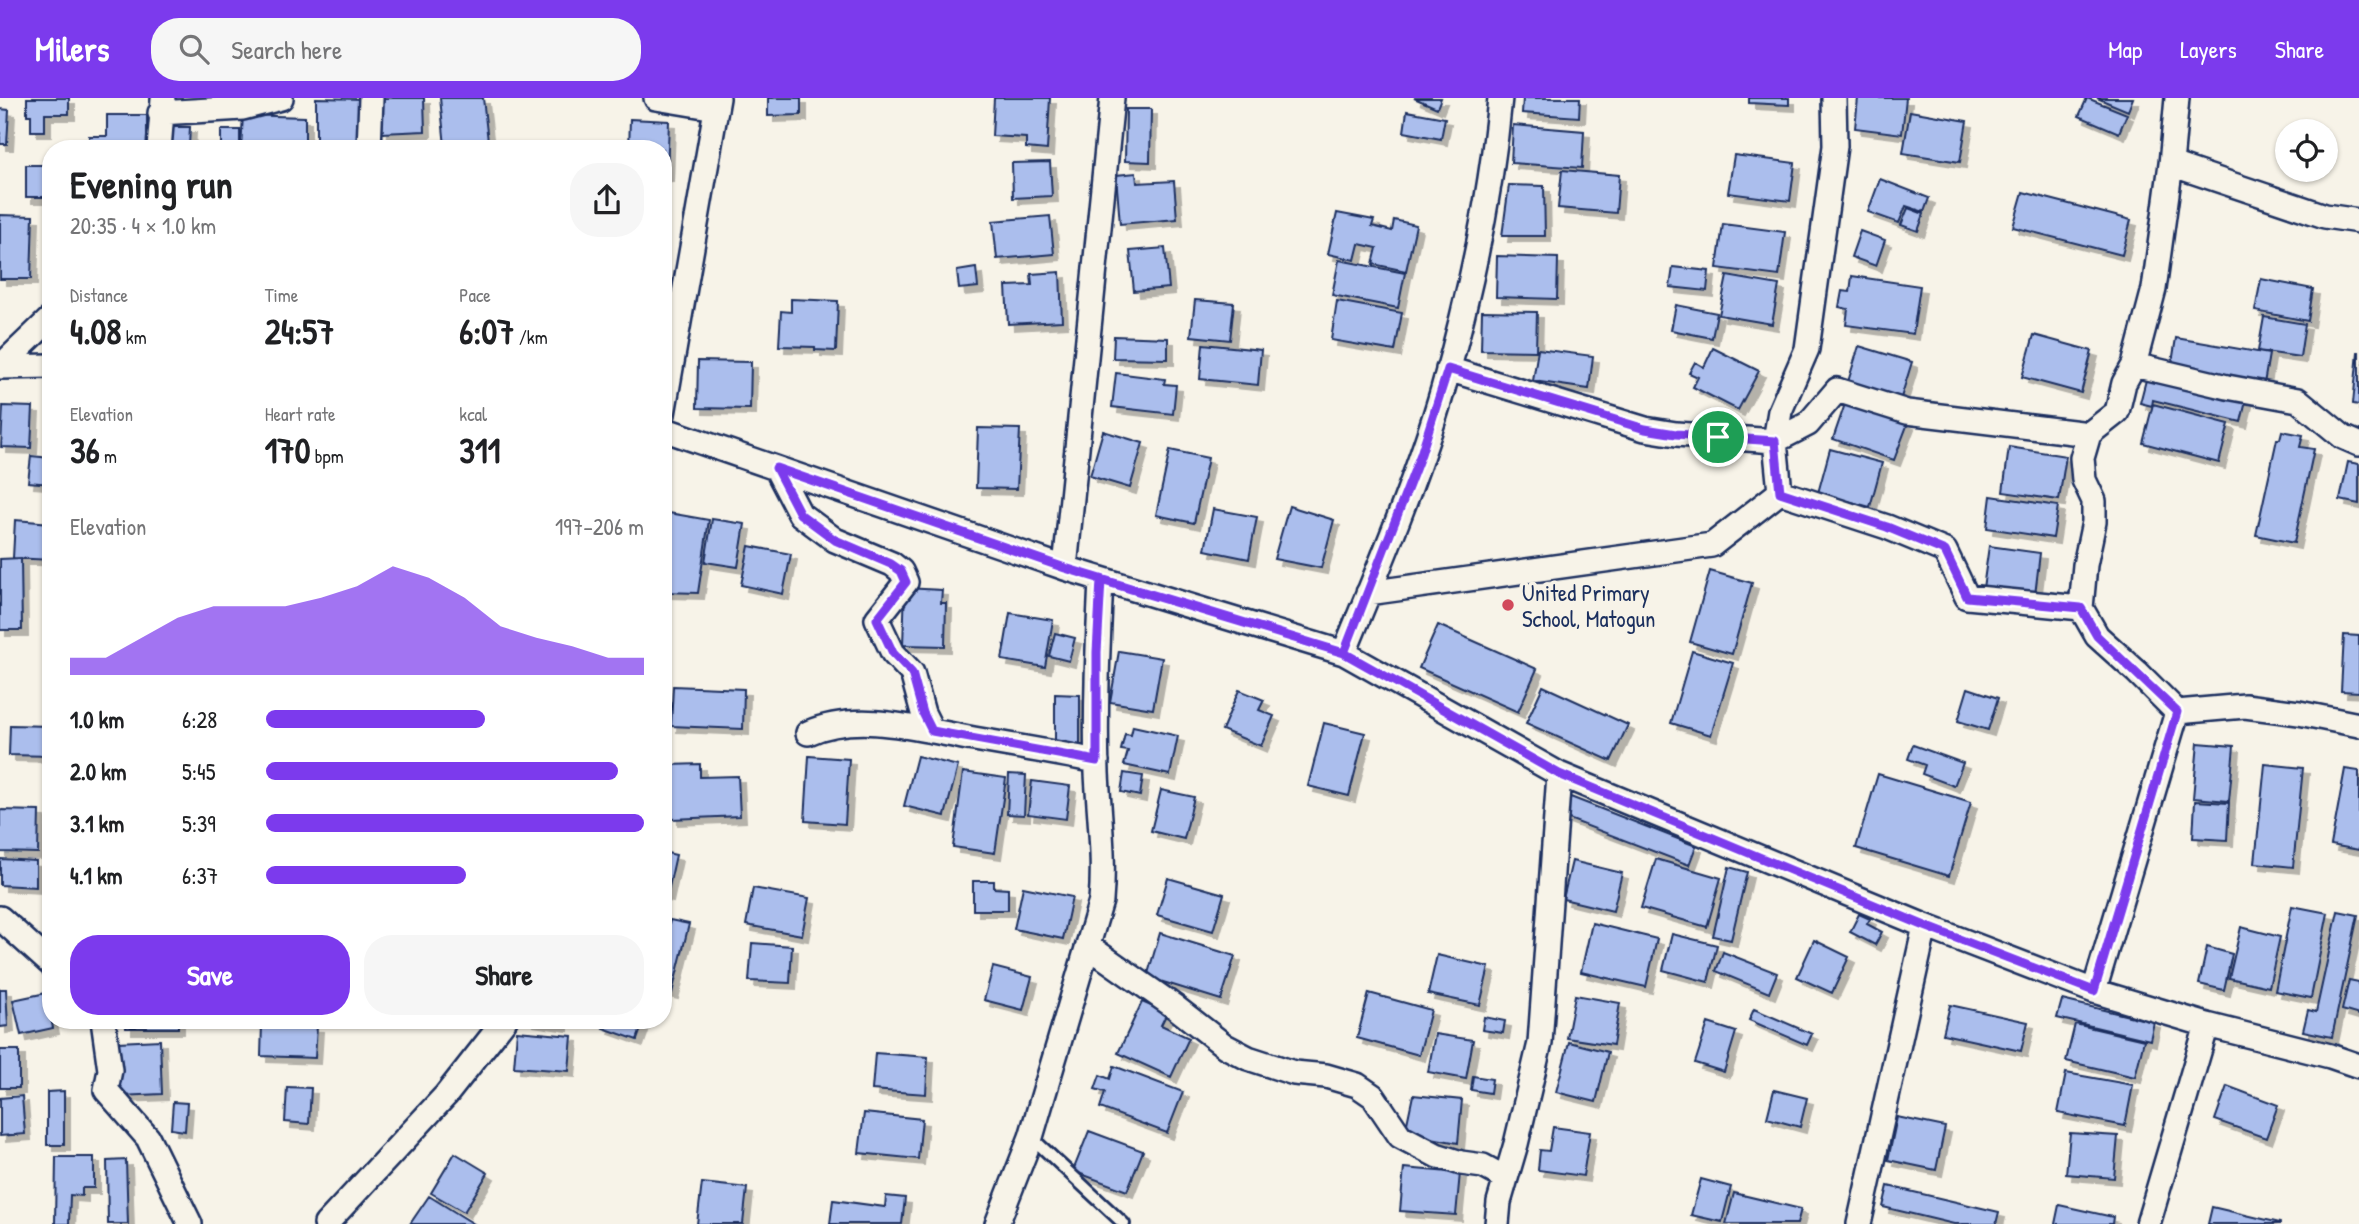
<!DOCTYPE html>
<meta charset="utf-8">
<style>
:root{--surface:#fff;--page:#f6f6f6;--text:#202124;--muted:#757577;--accent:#7c3aed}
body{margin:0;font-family:"Patrick Hand",sans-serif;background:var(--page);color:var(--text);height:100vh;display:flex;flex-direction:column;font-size:26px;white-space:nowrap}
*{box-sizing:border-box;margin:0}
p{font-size:23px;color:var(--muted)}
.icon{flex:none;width:38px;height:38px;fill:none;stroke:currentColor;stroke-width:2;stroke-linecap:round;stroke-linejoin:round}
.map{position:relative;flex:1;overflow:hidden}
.panel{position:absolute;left:42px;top:42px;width:630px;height:889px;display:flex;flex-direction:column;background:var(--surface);border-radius:28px;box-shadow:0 2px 5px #0004}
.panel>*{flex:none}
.buttons{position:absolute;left:2275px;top:21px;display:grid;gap:14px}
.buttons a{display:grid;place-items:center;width:63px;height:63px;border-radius:50%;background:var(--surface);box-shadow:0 2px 5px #0004;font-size:35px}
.pin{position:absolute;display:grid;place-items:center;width:60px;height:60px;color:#fff;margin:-30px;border:4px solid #fff;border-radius:50%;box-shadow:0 2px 7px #0007}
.round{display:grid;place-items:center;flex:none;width:74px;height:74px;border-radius:28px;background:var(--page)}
.summary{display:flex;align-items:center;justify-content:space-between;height:119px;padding:0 28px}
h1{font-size:38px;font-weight:800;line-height:52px}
.metrics{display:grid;grid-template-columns:repeat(3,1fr);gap:10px;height:119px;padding:7px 28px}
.metrics div{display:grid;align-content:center}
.metrics b{font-size:35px;font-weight:800}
.metrics small{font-size:19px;font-weight:400}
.metrics p{font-size:19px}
.chart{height:196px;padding:14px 28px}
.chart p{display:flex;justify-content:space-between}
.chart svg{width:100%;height:126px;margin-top:7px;fill:var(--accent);opacity:.7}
.button{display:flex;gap:14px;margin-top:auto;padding:14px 28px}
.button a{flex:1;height:80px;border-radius:28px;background:var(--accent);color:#fff;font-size:28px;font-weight:800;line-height:80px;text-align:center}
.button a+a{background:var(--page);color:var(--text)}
ul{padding:0 28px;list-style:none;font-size:23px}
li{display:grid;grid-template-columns:112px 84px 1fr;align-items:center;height:52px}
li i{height:18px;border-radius:9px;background:var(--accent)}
header{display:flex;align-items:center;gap:42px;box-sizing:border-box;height:98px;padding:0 35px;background:var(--accent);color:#fff}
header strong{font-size:33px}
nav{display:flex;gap:38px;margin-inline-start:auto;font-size:24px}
.search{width:490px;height:63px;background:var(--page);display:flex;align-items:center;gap:18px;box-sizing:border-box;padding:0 24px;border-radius:28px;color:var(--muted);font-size:26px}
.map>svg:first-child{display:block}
.building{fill:#abbeed;stroke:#1b2f5e;stroke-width:2;filter:url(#shadow)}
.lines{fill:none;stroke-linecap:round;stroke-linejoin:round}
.lane-casing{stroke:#1b2f5e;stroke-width:16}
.street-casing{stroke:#1b2f5e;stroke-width:28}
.lane{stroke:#f7f3e8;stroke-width:10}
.street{stroke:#f7f3e8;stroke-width:23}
.route-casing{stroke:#fff;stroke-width:14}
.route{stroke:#7c3aed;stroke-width:9}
.poi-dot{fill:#d1495b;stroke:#f7f3e8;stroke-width:2.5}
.labels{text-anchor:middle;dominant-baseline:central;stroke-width:7;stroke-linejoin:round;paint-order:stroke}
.poi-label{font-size:23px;fill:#1b2f5e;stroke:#f7f3e8;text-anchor:start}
</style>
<header>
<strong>Milers</strong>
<div class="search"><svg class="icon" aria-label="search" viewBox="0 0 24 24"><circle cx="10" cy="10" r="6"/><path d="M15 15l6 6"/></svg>Search here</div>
<nav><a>Map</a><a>Layers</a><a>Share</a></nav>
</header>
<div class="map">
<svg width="2359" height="1126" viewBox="0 0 2359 1126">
<defs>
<filter id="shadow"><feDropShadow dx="6" dy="6" stdDeviation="0" flood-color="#0004"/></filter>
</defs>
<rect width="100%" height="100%" fill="#f7f3e8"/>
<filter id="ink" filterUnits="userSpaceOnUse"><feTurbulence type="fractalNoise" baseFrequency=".0143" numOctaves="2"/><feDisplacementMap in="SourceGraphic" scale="14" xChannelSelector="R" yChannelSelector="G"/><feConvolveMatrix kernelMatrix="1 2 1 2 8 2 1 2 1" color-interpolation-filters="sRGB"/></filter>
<g filter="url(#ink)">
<path class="building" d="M27,0H69V16H45V33H31V17H27Z
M316,0L363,1V51H316Z
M380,0H424L425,33L382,35Z
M440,0H483L488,43L445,48Z
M768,0H801V17L768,18Z
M994,0H1050L1047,52L1026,50V40L992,38Z
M1414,0H1441L1437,10Z
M1523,0H1580L1579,19L1522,15Z
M1749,0H1789V7L1749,5Z
M1858,0H1906L1902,36L1855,30Z
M2087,0L2127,16L2119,35L2079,18Z
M2097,0H2133L2128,13Z
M0,11L9,12L7,46H0Z
M1126,11H1151L1150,64L1125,63Z
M1407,13L1445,20L1441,41L1404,34Z
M1910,13L1967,23L1960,64L1903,55Z
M107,17H147V45H153V51H90L89,38H107Z
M243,17L305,19V51H241Z
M630,21L669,23L667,78H663V51H629Z
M1513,27L1584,33L1582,70L1511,65Z
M166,29H190L189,49H199V51H165Z
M221,32H240V51H221Z
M1734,57L1795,65L1790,103L1728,95Z
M1050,64L1052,98L1013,100L1012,65Z
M26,67H51V99H26Z
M1562,72L1619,77L1616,115L1558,110Z
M1136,75L1137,85L1174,83L1177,121L1120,126L1116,77Z
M1880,81L1929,100L1924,114L1906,108L1899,125L1868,114Z
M1509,87L1544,88L1545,138H1502Z
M2023,94L2131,122L2122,157L2013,129Z
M1908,110L1924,116L1918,133L1901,127Z
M1337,115L1374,122L1372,128L1392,133L1394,122L1416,127L1406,173L1373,166L1377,150L1359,146L1355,162L1328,156Z
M0,117L33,118L31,181H0Z
M1050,118L1054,156L997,161L993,123Z
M1723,126L1785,134L1779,178L1717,170Z
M1860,133L1885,142L1876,168L1851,159Z
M1165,150L1169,190L1134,193L1130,153Z
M1497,158L1558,160L1557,201L1496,199Z
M1339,162L1405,175L1398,210L1332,197Z
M1673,169L1709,173L1707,193L1670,189Z
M976,170L978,189L959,191L957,173Z
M1060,174L1062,223L1008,226L1006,188L1032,187L1031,176Z
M1727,178L1779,187L1772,226L1719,217Z
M1852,178L1920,188L1913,236L1846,227L1848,211L1839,209L1842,193L1850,194Z
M2261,181L2313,191L2308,223L2255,213Z
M791,201L838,203L836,253L815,252V249L779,248L781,213L791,214Z
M1195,202L1234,205L1230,242L1191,238Z
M1337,203L1402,215L1395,253L1331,242Z
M1676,207L1717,215L1712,240L1671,232Z
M1482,213L1537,214L1536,253L1481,252Z
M2264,219L2305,226L2300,259L2258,253Z
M2034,237L2092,253L2081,295L2022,279Z
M1114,238L1168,240V261L1113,260Z
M2176,240L2269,256L2264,286L2171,271Z
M1203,246L1261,252L1258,287L1200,281Z
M1859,248L1912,264L1900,303L1847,287Z
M1713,250L1759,273L1738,312L1693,289L1698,279L1689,275L1695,264L1704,269Z
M1538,251L1593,258L1589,291L1533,283Z
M2358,254H2359V307L2353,306Z
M698,263L751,264L750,311L697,310Z
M1116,275L1165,281L1164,286L1176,287L1173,316L1112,309Z
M2147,278L2246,303L2241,324L2153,302L2152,308L2140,305Z
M1846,303L1908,325L1894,362L1833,341Z
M2153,306L2229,326L2219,365L2143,345Z
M3,308L33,309L31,350L1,349Z
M978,330L1020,331L1017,391L976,390Z
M1103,333L1143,345L1130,390L1090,378Z
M2282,333L2303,337L2300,349L2314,351L2294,445L2256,437L2277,341H2280Z
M2009,349L2066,358L2059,402L2003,394Z
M1830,351L1882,365L1870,409L1818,395Z
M1170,352L1208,360L1194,425L1156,417Z
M31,358L51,360V386L28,384Z
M2348,364L2359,366V406L2340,402Z
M1991,398L2058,408L2053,440L1987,430Z
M1289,408L1334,422L1321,470L1274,461Z
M1213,411L1257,419L1249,461L1205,452Z
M669,415L709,422L698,495L663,494V460Z
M712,421L745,426L738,469L705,464Z
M15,422L51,425V462L13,460Z
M749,448L791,456L783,496L741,487Z
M1989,448L2040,455L2035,497L1983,490Z
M21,460L22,532H0V461Z
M1710,473L1752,485L1732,556L1690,544Z
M905,490L942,492L941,505H946L945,548L903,547Z
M1010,515L1053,522L1045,569L1002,562Z
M1438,527L1537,571L1518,614L1419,570Z
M1055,535L1075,540L1069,563L1049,558Z
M2344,537L2359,538V594L2341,593Z
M1119,553L1162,560L1153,611L1110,604Z
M1692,553L1733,565L1711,637L1671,625Z
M673,588L744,591L743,631L671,628Z
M1543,588L1628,627L1611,663L1526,625Z
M1968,590L1998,600L1988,632L1958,623Z
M1239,592L1264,602L1259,612L1274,618L1261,648L1222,632Z
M1055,596L1080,597V651H1055Z
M1324,625L1365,635L1349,698L1308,688Z
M10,627L51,628V658L9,657Z
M1133,628L1178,638L1170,677L1124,667L1128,653L1121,652L1125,636L1131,637Z
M2198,645L2234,648L2229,703L2193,700Z
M1913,647L1963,665L1954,688L1922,676L1925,667L1908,661Z
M809,658L849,661L845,726L805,723Z
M917,658L958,668L945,718L904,708Z
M700,666V679L738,678L740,718L672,721L670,667Z
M2265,666L2303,670L2293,769L2255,765Z
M2345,671L2359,673V752L2331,747Z
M963,674L1006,680L995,755L953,749Z
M1124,675L1143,678L1140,698L1121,694Z
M1009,676L1026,677L1024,717L1007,716Z
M1878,676L1971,704L1949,778L1856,750Z
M1032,683L1070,688L1066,721L1028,716Z
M1161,692L1194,699L1184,741L1151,733Z
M1568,698L1696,748L1689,767L1561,718Z
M2195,703L2229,705L2227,742L2193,740Z
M0,712L39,713L38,755L0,754Z
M663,754L676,757L667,798L663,797Z
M0,761L36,763V789L0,787Z
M1656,761L1721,780L1707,829L1641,810Z
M1572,763L1622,775L1613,813L1563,801Z
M1729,769L1747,774L1731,842L1713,838Z
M1168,780L1224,796L1213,833L1157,817Z
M973,783H994V790L1008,791V812H973Z
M1023,789L1072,799L1063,841L1014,831Z
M753,790L809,800L802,837L746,827Z
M2292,808L2328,815L2311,900L2275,893Z
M2338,813L2358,817L2332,939L2303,933L2308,912L2316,914Z
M1859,816L1870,821L1867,826L1882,834L1875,847L1850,834Z
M663,822L669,824L663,848Z
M670,822L689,826L672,895L663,893V852Z
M1592,825L1657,841L1646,889L1581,874Z
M2241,829L2280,839L2269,889L2229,880Z
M1160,835L1235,858L1221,902L1147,879Z
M1672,836L1717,847L1708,884L1663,872Z
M1814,842L1849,859L1832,895L1797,879Z
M752,845L792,848L790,885L749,883Z
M2207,849L2232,856L2224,892L2199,886Z
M1723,854L1777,875L1769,895L1716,873Z
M1437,857L1489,869L1480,907L1428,896Z
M993,869L1032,879L1023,912L984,902Z
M2349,882L2359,884V917L2342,912Z
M0,891H6L8,928L0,929Z
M46,895L53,930L21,937L13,902Z
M1369,895L1431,912L1419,957L1357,940Z
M1575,897L1620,905L1613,947L1567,940Z
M2062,902L2154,924L2150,942L2057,920Z
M1142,904L1167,915L1161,927L1189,940L1171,979L1118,955Z
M1950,907L2028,924L2021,953L1943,936Z
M1754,911L1812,936L1807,947L1749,922Z
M1484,919L1505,923L1503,935L1482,932Z
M126,922H178V930H126Z
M527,922H562V927Z
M606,922H644L637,942L603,930Z
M1708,925L1736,934L1724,974L1695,965Z
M262,926L317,928L315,960L261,958Z
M2075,926L2144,942L2135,979L2066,963Z
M517,933L572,938L569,973L514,969Z
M1435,936L1473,942L1466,981L1428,974Z
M160,942L162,996L120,998L117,944Z
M1569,944L1608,954L1596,1004L1556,994Z
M0,952H19V990H0Z
M875,955L928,959L926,996L872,992Z
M1114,968L1183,994L1167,1035L1100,1010L1105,994L1095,991L1100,977L1110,981Z
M2066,975L2133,987L2125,1028L2058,1015Z
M1473,978L1492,981L1490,995L1471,992Z
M2227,988L2278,1007L2266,1040L2215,1022Z
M287,989L311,990L309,1026L285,1024Z
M1774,992L1807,1000L1800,1029L1767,1020Z
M64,993V1047H47V994Z
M1413,997L1462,1002L1458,1045L1405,1035Z
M22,998L25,1036L0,1038V1000Z
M173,1004L187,1005L185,1033L171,1031Z
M864,1015L922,1021L918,1061L859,1055Z
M1897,1019L1945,1029L1936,1072L1888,1062Z
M1553,1029L1590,1034L1583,1078L1538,1072L1540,1052L1549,1053Z
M1089,1033L1143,1053L1127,1093L1073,1073Z
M2070,1035L2118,1038L2114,1080L2066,1076Z
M455,1055L488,1075L464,1114L431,1095Z
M56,1059H94V1090H82V1098L70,1097L69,1126H55Z
M126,1062L128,1126H108L107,1063Z
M1404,1070L1460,1075L1456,1117L1400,1113Z
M1701,1081L1731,1089L1722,1124L1691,1117Z
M702,1085L747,1090L743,1126H697Z
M1888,1088L1999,1114L1996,1126H1954L1883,1109Z
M1734,1095L1801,1111L1797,1126H1726Z
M429,1098L474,1126H410Z
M886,1098L905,1100L902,1126H830L833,1102L885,1109Z
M2059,1107L2113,1119L2112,1126H2055Z
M2212,1109L2280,1125V1126H2208Z"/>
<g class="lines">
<defs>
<path id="lane" d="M1031,1039L1124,1126"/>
<path id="street" d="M656,0L716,10
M2177,0L2171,66L2154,191L2134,267L2124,285L2117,314L2089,336L2082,360L2084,382L2094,403V424L2085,467L2081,510L2097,538L2137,574L2177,614L2245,608L2299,615L2359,627
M160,15L243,10L281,0
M159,51L163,2
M369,51L371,0
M2171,66L2325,118L2359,123
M2134,267L2227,289L2298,302L2343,339L2359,346
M0,269L51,220
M0,269L51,268
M1448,271L1645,331L1676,336L1775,343L1808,326L1837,292L1907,314L2089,336
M663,316L718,0
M663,331L1065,470L1344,555L1559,676L1925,828L2094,893L2207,927L2330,958L2359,968
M776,370L800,416L835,442L892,466L901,473L906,484L877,521L893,555L912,575L923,615L932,633
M1780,394L1887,429L1945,453L1967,499L2081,510
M1065,470L1112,0
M1368,495L1712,447L1780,394L1775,343L1780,313L1807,251L1835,48L1834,0
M1344,555C1379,469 1417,381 1443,291C1470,196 1491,99 1500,0
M808,635C859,612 922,632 974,641C1015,648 1056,655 1097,663
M0,820L51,866
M1088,848L1175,909L1225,948L1248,960L1294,975L1326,978L1357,987L1373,998L1400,1038L1436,1057L1461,1065L1483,1068L1505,1080
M2094,893L2177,614
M103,922L110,972L106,992L148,1040L190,1126
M326,1126L446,997L505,922
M997,1126L1031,1039L1101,803C1105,760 1099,718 1097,675C1095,611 1098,546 1101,482
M1497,1126L1499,1104L1516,1046L1540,945L1559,676
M1859,1126L1925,828
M2148,1126L2207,927"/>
</defs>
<use href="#lane" class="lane-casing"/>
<use href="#street" class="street-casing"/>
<use href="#lane" class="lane"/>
<use href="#street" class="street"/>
</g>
</g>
<g class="lines" filter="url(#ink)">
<defs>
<path id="route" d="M1718,339L1676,336L1645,331L1448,271L1421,356L1344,555L1101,482L1097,554V663L932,633L923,615L912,575L893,555L877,521L906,484L901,473L891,466L835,442L800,416L776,370L1065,470L1344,555L1559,676L1925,828L2094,893L2177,614L2097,538L2081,510L1967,499L1945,453L1887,429L1780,394L1775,343L1718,339"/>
</defs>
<use href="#route" class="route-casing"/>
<use href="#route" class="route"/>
</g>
<circle class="poi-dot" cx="1508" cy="507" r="7"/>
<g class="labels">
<g class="poi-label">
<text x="1522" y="494">United Primary<tspan x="1522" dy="26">School, Matogun</tspan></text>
</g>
</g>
</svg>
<div class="buttons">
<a><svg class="icon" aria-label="locate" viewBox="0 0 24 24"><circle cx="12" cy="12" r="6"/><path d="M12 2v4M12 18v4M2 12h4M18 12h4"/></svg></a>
</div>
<div class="pin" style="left:1718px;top:339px;background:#1e9e55"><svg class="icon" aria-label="arrive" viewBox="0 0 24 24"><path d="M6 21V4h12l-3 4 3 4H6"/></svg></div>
<section class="panel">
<div class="summary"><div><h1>Evening run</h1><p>20:35 · 4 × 1.0 km</p></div><a class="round"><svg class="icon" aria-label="share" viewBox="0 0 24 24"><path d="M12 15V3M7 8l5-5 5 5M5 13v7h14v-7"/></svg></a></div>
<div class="metrics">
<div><p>Distance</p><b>4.08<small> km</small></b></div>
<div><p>Time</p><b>24:57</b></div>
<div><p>Pace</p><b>6:07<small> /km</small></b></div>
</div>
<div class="metrics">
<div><p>Elevation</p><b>36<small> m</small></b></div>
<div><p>Heart rate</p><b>170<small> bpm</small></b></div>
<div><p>kcal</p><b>311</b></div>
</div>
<div class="chart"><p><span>Elevation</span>197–206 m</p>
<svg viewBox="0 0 160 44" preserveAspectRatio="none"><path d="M0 44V38L10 38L20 31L30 24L40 20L50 20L60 20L70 17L80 13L90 6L100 10L110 17L120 27L130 31L140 34L150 38L160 38V44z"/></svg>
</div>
<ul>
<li><b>1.0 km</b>6:28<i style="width:58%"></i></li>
<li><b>2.0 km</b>5:45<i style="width:93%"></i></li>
<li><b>3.1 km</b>5:39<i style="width:100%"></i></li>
<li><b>4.1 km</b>6:37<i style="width:53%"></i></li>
</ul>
<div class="button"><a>Save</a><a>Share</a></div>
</section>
</div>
